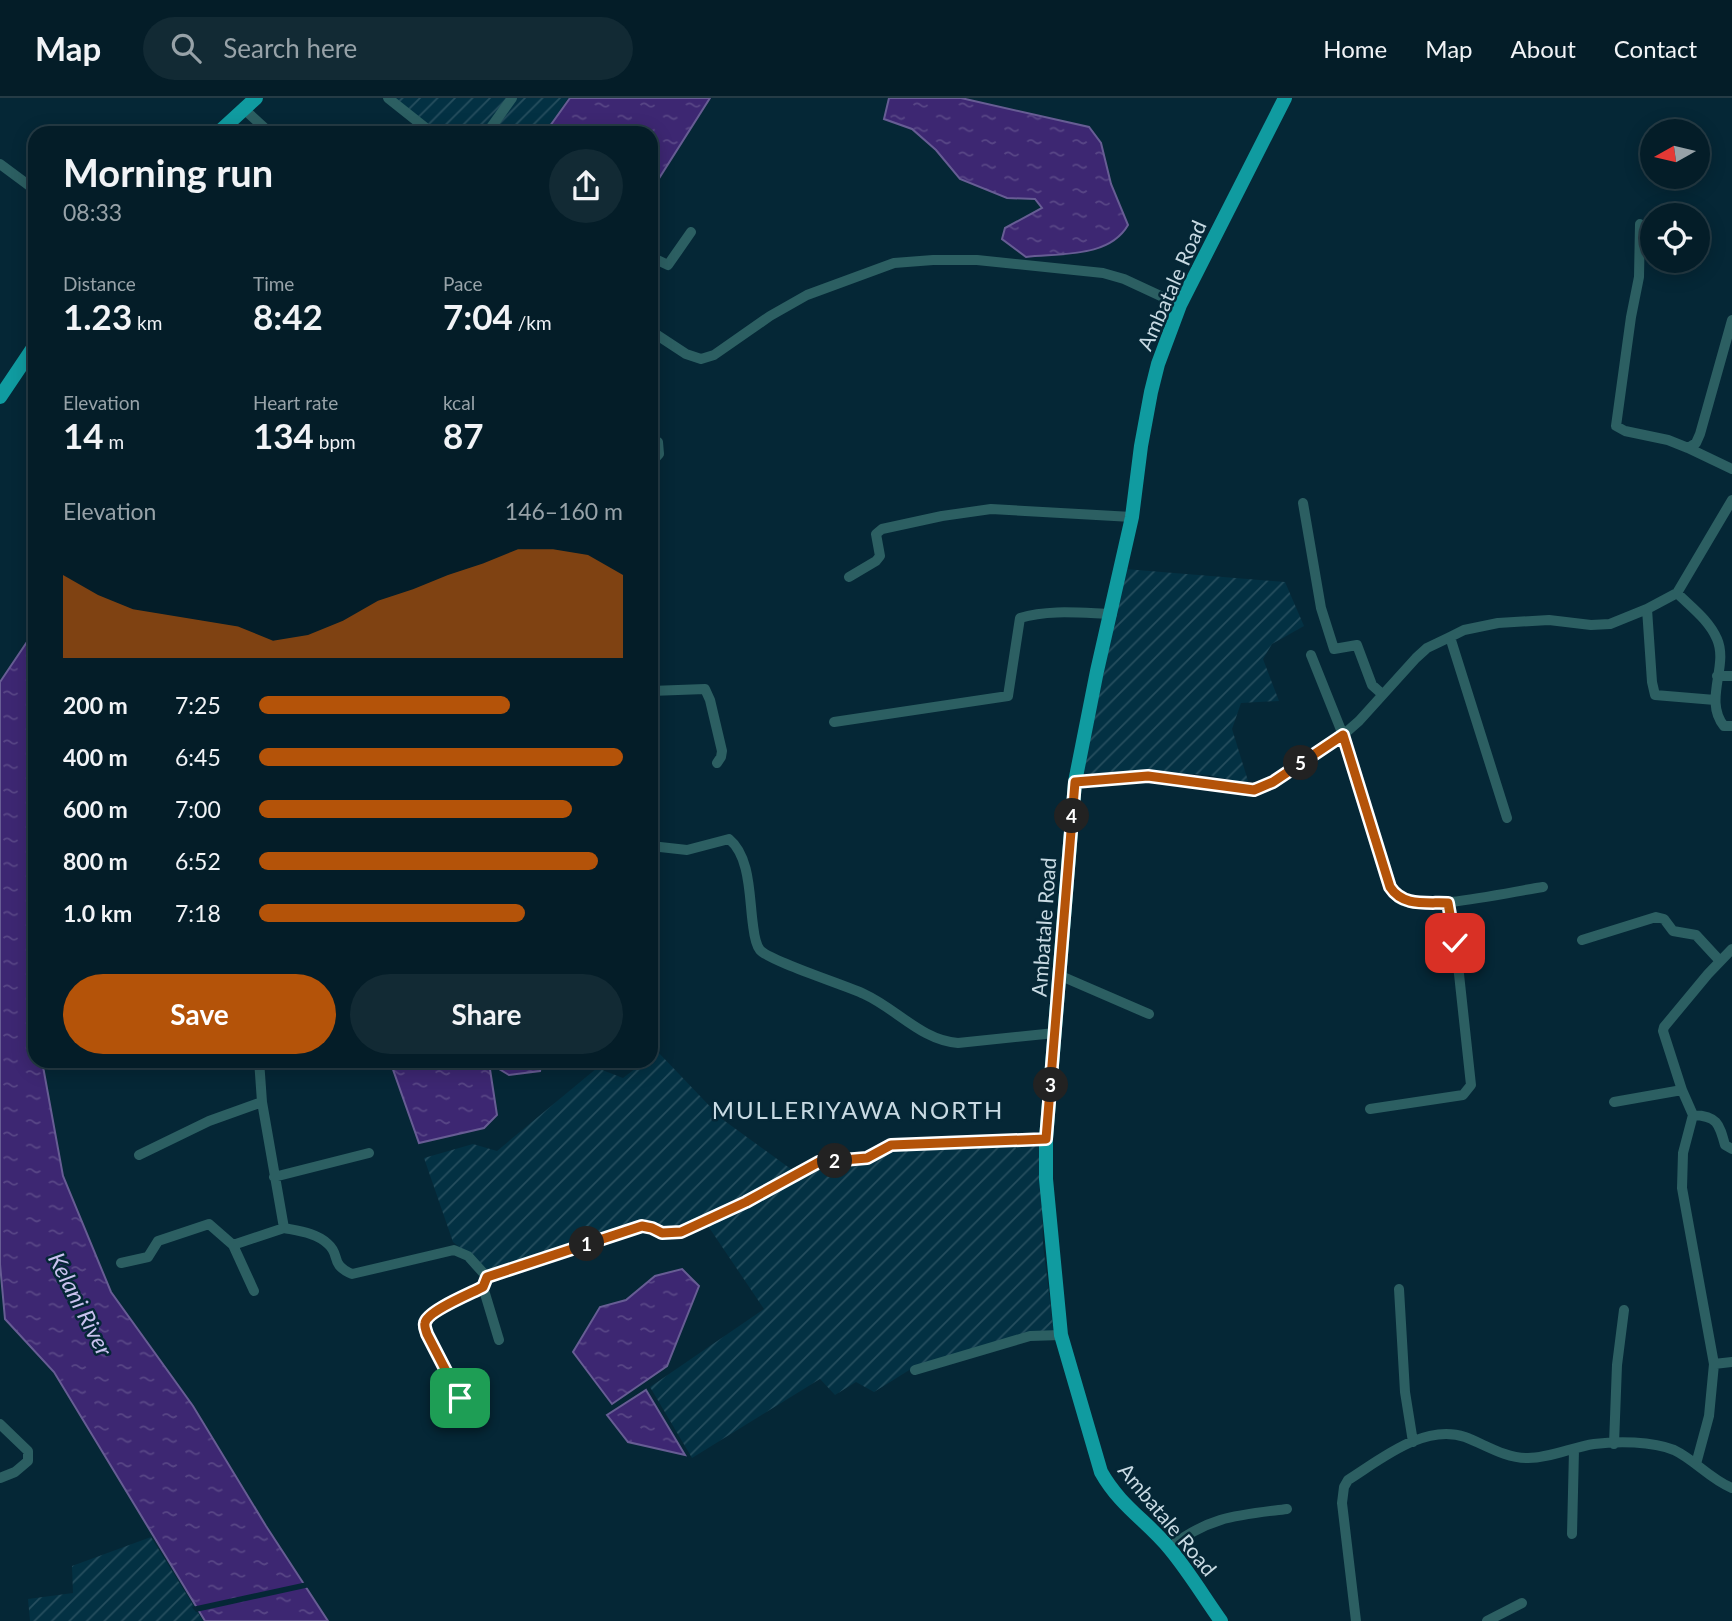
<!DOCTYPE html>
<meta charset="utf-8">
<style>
:root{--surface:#041d28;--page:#122a34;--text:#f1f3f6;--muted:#97a2a8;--line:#253b45;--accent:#b45309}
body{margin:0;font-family:Lato,sans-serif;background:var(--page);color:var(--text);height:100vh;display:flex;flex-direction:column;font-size:26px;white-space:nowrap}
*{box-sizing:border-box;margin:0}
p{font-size:23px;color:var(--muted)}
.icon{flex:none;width:38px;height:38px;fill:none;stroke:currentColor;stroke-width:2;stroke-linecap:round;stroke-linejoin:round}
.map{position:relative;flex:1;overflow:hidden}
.side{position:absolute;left:28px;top:28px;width:630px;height:942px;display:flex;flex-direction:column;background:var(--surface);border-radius:21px;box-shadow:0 4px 18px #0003,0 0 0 2px var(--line)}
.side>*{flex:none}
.needle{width:46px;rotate:262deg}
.fabs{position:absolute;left:1640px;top:21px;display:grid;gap:14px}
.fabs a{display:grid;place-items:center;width:70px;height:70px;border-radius:50%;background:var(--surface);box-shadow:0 4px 18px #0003,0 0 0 2px var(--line);font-size:35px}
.pin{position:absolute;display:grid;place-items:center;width:60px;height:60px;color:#fff;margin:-30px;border-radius:14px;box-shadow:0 4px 10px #0006}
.km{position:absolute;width:35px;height:35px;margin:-18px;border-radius:50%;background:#222;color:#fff;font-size:19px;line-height:35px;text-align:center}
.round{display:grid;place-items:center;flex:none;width:74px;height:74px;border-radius:37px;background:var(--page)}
.head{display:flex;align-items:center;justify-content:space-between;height:119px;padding:0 35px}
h1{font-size:38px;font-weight:700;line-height:52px}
.figures{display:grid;grid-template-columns:repeat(3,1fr);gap:10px;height:119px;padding:7px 35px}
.figures div{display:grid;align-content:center}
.figures b{font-size:35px;font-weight:700}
.figures small{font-size:19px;font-weight:400}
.figures p{font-size:19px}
.chart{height:196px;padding:14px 35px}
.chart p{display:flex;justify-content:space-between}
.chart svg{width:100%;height:126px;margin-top:7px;fill:var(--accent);opacity:.7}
.action{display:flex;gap:14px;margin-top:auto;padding:14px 35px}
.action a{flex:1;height:80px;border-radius:42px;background:var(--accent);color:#fff;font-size:28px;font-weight:700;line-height:80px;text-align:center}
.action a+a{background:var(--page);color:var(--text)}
ul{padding:0 35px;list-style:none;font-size:23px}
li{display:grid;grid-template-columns:112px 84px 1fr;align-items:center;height:52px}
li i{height:18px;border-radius:9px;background:var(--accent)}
header{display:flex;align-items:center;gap:42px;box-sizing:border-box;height:98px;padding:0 35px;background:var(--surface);border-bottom:2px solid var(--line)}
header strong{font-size:33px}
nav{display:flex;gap:38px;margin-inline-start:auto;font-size:24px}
.search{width:490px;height:63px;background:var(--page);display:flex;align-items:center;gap:18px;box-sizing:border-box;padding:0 24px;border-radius:38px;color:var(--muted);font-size:26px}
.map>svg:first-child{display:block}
.industrial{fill:url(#industrial-furrows)}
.water{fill:url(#water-ripples);stroke:#675d94;stroke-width:2}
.pier{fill:#052736}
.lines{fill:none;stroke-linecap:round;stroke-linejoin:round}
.minor{stroke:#2c5f62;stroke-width:10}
.primary{stroke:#109ba0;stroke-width:14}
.route-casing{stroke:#fff;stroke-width:14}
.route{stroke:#b45309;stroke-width:9}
.labels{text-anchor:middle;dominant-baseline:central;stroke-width:5;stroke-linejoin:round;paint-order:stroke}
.street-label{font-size:21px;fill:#c8dae3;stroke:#052736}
.water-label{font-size:23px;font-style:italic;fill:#c9c2ee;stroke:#052736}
.quarter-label{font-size:24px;letter-spacing:2px;fill:#c8dae3;stroke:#052736}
</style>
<header>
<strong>Map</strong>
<div class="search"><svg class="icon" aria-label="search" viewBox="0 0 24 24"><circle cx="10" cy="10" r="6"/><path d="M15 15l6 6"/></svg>Search here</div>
<nav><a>Home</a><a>Map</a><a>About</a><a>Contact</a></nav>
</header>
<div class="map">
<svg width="1732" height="1523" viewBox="0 0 1732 1523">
<defs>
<pattern id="industrial-furrows" width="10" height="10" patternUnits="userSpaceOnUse" patternTransform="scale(1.75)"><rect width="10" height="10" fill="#033143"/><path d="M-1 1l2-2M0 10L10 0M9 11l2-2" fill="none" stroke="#264e5e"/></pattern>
<pattern id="water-ripples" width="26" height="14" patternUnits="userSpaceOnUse" patternTransform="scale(1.75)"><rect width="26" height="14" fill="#3d2772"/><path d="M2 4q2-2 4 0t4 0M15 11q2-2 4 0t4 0" fill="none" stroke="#584686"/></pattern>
</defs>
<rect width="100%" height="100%" fill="#052736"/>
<path class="industrial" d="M384,0H568L545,35H427Z
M1125,471L1285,484L1304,528L1272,546L1263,561L1279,603L1241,605L1232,631L1249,686L1209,677L1142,673L1111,679L1082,680Z
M657,953L722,1021L795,1074L744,1101L681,1130L662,1131L645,1123L492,1175L453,1144L424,1060L473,1046L497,1053L597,970L623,980L645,963L651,962V958Z
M1041,1045L1043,1147L1054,1236L911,1271L874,1294L856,1284L835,1297L820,1281L692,1360L650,1289L764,1211L706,1125L818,1067L825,1070L866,1066L893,1052Z
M151,1439L203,1523H30L28,1501L73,1495L72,1468Z"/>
<path class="water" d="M570,0H710L651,93V35H545Z
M889,0H961L1089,29L1101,45L1111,86L1128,127C1109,160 1061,155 1026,159L1002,141L1005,130L1042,110L1035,101L1007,100L960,81L936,52L912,31L884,21Z
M35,532V962L42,963L63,1078L111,1194L193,1308L266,1428L328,1523H205L54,1274L5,1221L0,1166V584Z
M390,963V962L542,963L540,973L509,977L489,965L497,1017L484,1030L419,1045Z
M682,1171L699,1188L667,1268L612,1306L573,1254L600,1209L626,1202L655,1178Z
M646,1292L685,1357L628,1344L607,1317Z"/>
<path class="pier" d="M307,1484L310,1489L196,1514L192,1509Z"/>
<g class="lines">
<path class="minor" d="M388,0L432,35
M244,11L270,35
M487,35L512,0
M0,66L35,92
M1640,126L1639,179L1631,219L1616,328L1625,333L1668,342L1688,350L1696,345L1700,336L1732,222
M651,159L668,167L691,134
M651,233L686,256L701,261L714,257L770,218L807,197L894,165L933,162H977L1103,175L1124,181L1180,207
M1688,350L1732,371
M651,365L659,356L658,344
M1303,405L1321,510L1334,551L1357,547L1372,587L1382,596
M849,479L876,463L880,458L876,436L882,431L942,418L991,411L1132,419
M1677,495C1691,509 1709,522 1717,541C1729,568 1703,602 1724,628H1732
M1647,511L1652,584L1655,597L1715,602
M1450,539L1507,720
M1311,557L1343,637L1390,789C1393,794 1395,799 1401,802C1424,814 1514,793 1543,789
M1717,578H1732
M651,593L705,591L710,602L722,653L721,659L717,665
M834,624L1008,598L1020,520C1049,511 1082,515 1112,516
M1075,684L1148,678L1230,689L1245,693L1263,689L1343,637L1359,623L1416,560L1427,550L1450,539L1464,532L1498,525L1549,522L1591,527L1610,526L1647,511L1677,495L1732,402
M651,748L687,752L729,741C751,759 749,800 753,827C754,835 755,846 760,852C769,863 845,887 864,896C897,911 921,942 958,945L1055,935
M1582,842L1656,819L1664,821L1673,833L1696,837L1720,863
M1061,878L1149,916
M1614,1004L1682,992
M1370,1011L1463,997L1471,987L1459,876L1448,805
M1693,1017C1717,1018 1719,1025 1725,1047L1732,1051
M139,1057L209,1023L262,1004
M274,1079L369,1055
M284,1130C299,1133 317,1135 328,1146C341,1157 329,1166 352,1176L454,1152L468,1158L487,1179
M233,1147L284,1130L262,1004L259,962
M121,1165L148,1159L158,1143L209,1126L233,1147L254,1193
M1399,1191L1405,1294L1413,1344
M499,1242L483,1189L487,1179L642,1128L652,1130L662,1135L681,1134L746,1104L819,1064L867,1060L891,1047L1046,1041
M1714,1266L1732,1264
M915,1272L1030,1238L1061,1237
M464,1307L427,1236L424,1225C432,1210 467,1198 483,1189
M0,1326L28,1353V1363L15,1374L0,1380
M1614,1346L1617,1267L1624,1212
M1696,1366L1709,1318L1714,1266L1682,1090L1683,1055L1693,1017L1682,992L1663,933L1664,929L1708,876L1732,851
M1572,1436L1574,1352
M1169,1450C1209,1418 1239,1417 1287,1411
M1356,1523L1342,1405L1344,1389L1348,1382C1380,1362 1424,1325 1465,1339C1484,1346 1505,1360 1526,1360C1547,1361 1573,1349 1594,1346C1617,1343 1652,1343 1674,1352C1695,1362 1710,1381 1732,1390
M1487,1523L1522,1505"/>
<path class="primary" d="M218,35L256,0
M0,299L35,247
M1221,1523C1204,1499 1189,1474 1170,1451C1147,1423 1120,1408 1101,1374L1061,1237L1046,1081V1041L1075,684L1097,573L1132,419L1141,348L1151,294L1158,266L1180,207L1285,0"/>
</g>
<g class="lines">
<defs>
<path id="route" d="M460,1300L427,1236C426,1232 424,1229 425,1225C427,1213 472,1195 483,1189L487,1179L642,1128L652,1130L662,1135L681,1134L746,1104L819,1064L867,1060L891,1047L1046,1041L1075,684L1148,678L1254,692L1273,684L1343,637L1390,789C1403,809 1426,804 1448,805L1455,845"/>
</defs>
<use href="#route" class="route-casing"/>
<use href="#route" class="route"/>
</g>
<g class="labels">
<g class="street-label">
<text transform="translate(1171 187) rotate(-66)">Ambatale Road</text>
<text transform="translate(1043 829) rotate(-86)">Ambatale Road</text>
<text transform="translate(1168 1421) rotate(50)">Ambatale Road</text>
</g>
<g class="water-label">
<text transform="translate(81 1206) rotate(63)">Kelani River</text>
</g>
<g class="quarter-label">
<text x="858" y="1011">MULLERIYAWA NORTH</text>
</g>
</g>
</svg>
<div class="fabs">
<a><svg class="needle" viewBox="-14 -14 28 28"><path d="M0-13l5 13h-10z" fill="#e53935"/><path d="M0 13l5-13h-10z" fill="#97a2a8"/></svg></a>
<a><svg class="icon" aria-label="locate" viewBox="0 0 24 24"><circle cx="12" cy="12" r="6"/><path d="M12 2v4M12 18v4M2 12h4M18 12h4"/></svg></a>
</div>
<div class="pin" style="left:460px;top:1300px;background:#1e9e55"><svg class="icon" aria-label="arrive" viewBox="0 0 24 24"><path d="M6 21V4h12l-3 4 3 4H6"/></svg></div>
<div class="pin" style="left:1455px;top:845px;background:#d93025"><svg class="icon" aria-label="check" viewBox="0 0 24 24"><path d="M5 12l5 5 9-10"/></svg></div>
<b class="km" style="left:587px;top:1146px">1</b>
<b class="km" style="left:835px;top:1063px">2</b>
<b class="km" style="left:1051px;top:987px">3</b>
<b class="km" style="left:1072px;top:718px">4</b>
<b class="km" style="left:1301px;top:665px">5</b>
<section class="side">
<div class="head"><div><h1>Morning run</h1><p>08:33</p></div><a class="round"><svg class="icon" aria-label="share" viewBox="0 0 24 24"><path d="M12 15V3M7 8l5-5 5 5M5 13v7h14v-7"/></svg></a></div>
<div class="figures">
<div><p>Distance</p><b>1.23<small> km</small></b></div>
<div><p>Time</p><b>8:42</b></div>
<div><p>Pace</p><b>7:04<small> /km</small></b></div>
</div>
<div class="figures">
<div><p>Elevation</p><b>14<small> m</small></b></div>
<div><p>Heart rate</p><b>134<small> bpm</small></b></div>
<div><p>kcal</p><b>87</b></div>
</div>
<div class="chart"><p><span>Elevation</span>146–160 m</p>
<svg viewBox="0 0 160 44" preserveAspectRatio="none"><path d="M0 44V15L10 22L20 27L30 29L40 31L50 33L60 38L70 36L80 31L90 24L100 20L110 15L120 11L130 6L140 6L150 8L160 15V44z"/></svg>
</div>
<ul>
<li><b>200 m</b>7:25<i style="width:69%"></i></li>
<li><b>400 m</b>6:45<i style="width:100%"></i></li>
<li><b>600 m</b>7:00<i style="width:86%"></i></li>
<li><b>800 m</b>6:52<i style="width:93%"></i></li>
<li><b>1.0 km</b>7:18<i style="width:73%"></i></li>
</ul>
<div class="action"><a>Save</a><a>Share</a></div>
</section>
</div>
